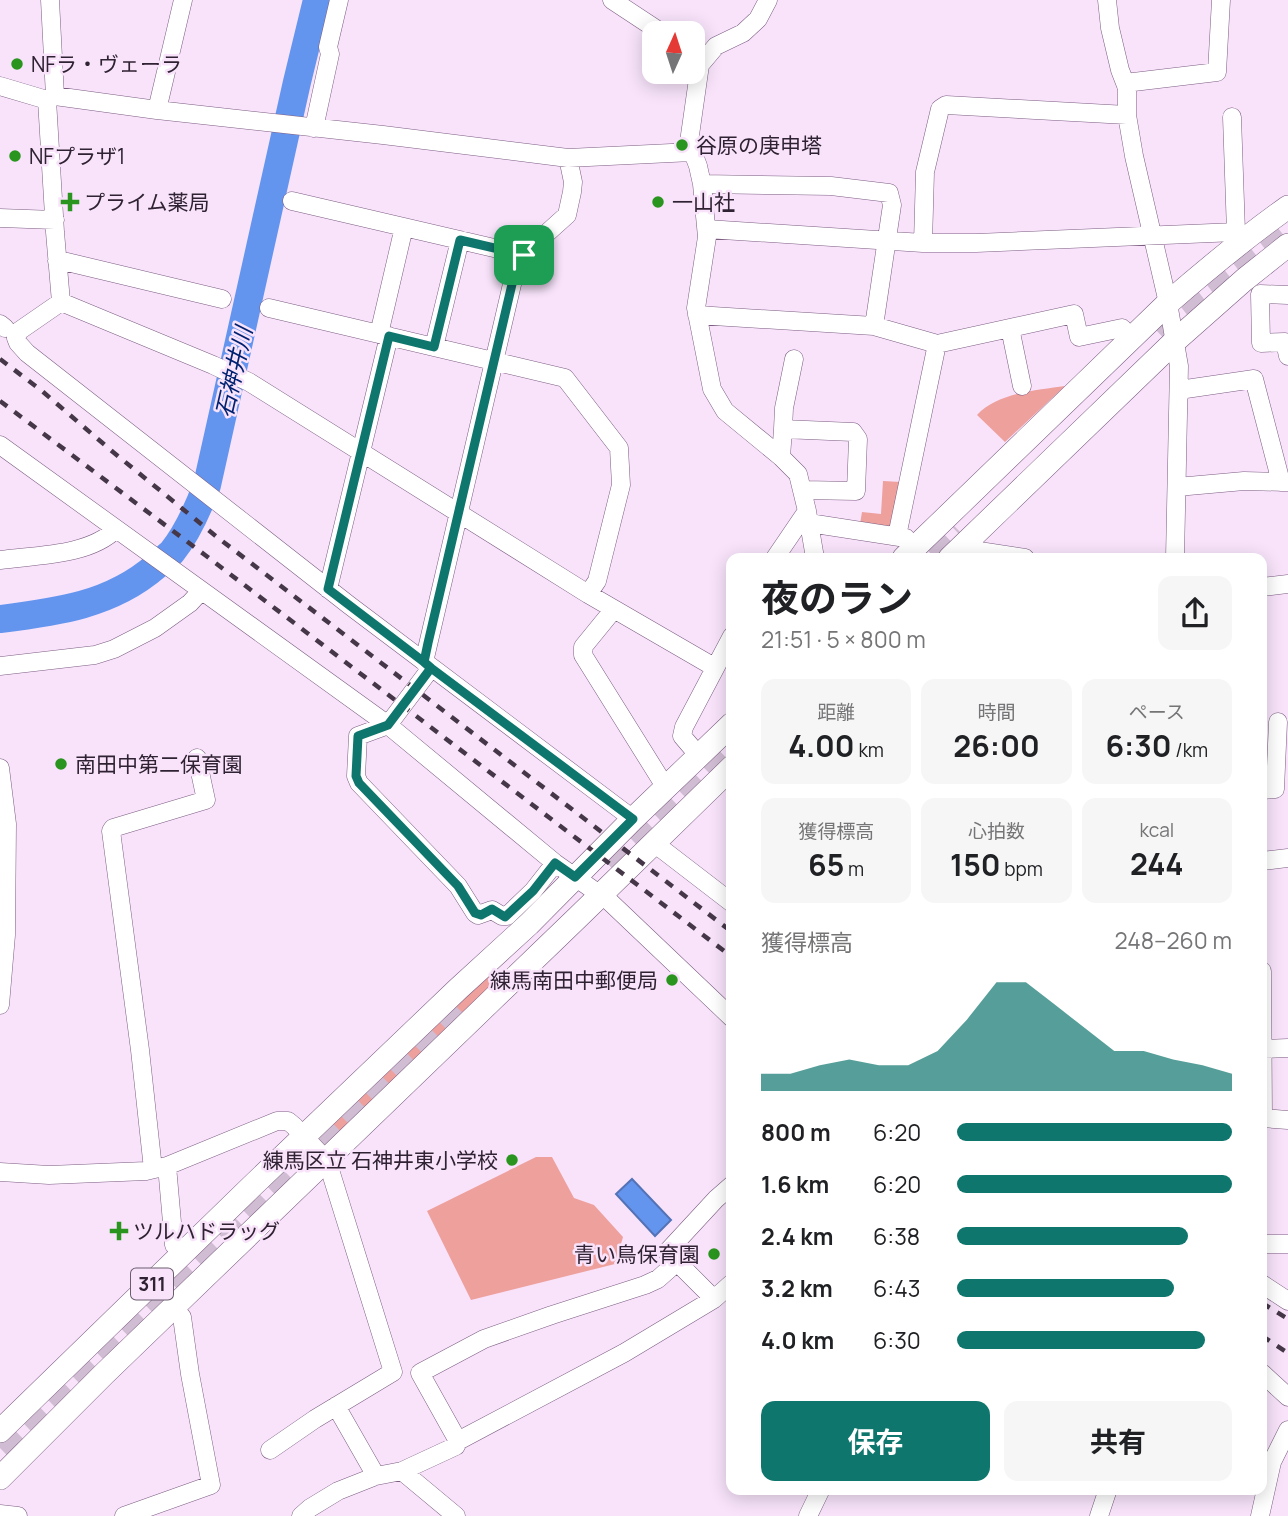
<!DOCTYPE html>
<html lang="ja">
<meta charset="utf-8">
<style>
:root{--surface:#fff;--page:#f6f6f6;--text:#202124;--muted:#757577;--accent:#0f766e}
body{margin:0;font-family:Manrope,"Noto Sans JP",sans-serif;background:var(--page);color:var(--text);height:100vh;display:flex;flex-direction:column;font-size:26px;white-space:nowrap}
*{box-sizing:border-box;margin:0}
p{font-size:23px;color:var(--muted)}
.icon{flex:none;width:38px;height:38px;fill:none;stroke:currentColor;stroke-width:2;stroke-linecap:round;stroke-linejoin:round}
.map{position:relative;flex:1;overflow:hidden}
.sheet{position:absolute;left:726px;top:553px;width:541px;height:942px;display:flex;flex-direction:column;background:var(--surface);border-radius:14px;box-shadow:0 4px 18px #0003}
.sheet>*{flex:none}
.needle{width:46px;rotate:3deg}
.tools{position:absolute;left:642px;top:21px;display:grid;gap:14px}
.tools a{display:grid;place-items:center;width:63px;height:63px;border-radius:14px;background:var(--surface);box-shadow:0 4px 18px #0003;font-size:35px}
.pin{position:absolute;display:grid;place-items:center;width:60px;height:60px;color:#fff;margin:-30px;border-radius:14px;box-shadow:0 4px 10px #0006}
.round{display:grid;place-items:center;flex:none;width:74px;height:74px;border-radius:14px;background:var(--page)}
.overview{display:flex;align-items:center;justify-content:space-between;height:119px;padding:0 35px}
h1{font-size:38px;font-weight:700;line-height:52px}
.figures{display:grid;grid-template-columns:repeat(3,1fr);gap:10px;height:119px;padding:7px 35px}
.figures div{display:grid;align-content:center;border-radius:14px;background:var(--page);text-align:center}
.figures b{font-size:30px;font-weight:700}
.figures small{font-size:19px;font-weight:400}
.figures p{font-size:19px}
.chart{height:196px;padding:14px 35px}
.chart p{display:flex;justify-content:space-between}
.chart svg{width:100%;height:126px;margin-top:7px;fill:var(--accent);opacity:.7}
.cta{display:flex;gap:14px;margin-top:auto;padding:14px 35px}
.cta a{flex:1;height:80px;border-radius:14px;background:var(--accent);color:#fff;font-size:28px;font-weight:700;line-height:80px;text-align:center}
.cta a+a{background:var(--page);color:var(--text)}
ul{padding:0 35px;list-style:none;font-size:23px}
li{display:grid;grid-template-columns:112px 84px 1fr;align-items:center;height:52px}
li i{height:18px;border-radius:9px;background:var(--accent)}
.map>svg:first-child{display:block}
.green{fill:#eea09d}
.water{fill:#6495ee;stroke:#5472b6;stroke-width:2}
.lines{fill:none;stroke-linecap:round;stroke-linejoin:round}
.river{stroke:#6495ee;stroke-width:28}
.major-tunnel{stroke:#d0bcd3;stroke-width:23;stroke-dasharray:23 11;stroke-linecap:butt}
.minor-casing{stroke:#7c5d81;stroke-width:19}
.major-casing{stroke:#7c5d81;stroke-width:24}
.minor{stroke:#fff;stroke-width:18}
.major{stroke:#fff;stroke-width:23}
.rail{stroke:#453748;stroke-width:4.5;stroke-dasharray:9 9;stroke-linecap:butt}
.route-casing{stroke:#fff;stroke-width:14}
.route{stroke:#0f766e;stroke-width:9}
.poi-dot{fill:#2a951e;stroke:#f8e3fb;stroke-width:2.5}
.labels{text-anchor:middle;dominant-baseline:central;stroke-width:5;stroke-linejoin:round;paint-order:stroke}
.shield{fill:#f8e3fb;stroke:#6b5c6e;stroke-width:2}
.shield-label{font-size:19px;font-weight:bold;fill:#2f2232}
.poi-label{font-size:21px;fill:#2f2232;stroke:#f8e3fb;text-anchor:start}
.water-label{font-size:23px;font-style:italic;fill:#002371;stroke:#f8e3fb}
</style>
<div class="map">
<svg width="1288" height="1516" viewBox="0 0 1288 1516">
<rect width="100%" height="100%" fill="#f8e3fb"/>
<path class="green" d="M1065,386L1005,442L977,415C997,393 1037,390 1065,386Z
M883,481L901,482L893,523L888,528L860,524L862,512L881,514Z
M490,971L500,983L339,1132L329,1121Z
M536,1157H552L574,1198L594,1205L623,1237L615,1264L471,1300L427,1211Z"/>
<path class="water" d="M632,1179L671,1220L655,1236L616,1194Z"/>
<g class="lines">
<path class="river" d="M0,619C57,612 111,605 156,566C161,561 167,557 172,552C188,532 198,509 207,485L297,82L317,0"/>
<path class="major-tunnel" d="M1156,330L1173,314L1288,225
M935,558L961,533
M606,862L732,740
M0,1448L463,1000"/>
<defs>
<path id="minor" d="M50,0L55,96
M612,0L662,33
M768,0L758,19L743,33L716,46L700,65L689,142L698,166L702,184L707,237L696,308L712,389L725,411L781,457L798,474L807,511L815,558
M1107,0L1110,28L1120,70L1127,88V115L1134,156L1168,303L1179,366L1175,558
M1125,83L1217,72L1221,0
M0,86L47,100L55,96L157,110L383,135L568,158L692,152
M47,100L55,232L61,302
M157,110L183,0
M314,128L330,54L328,47L339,0
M702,184L831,186L889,193L892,205L874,326
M292,201L524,255
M0,218L55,220
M707,229L923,243H976L1236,232L1232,117
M923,243L925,172L940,109L946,105L1127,115
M57,261L67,262L222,299
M1288,295L1260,294L1261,343L1285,342L1288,356
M61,302L19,331L16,338L18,343L27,353L349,605L633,819
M61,302L213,365L249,382L588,594L714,667
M269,308L565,378L619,448L621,485L597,581L588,594
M697,315L874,326L937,344L1074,314L1079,337L1122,328L1131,338
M0,324L5,328
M1010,328L1022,386
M379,334L404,227
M434,347L460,240
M1179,390L1254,379L1281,482
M783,429L784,408L794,359
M0,445L388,725L555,863L609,901L732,1018
M781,457L783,429L853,432L858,439L856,491L803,490
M1177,487L1244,481L1288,482
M809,523L906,538
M897,536L937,344
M968,540L979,551L1025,558
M775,558L807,511
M0,560C36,555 89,556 116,529
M1262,587L1288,584
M328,589L389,336
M614,609L583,647V655L666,788
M424,662L513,280L517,267L527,251L567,215L572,192L573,182L568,158
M0,666L95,655L114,649L155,628L190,603L201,591
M431,668L388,725L358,736L356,776L359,783L458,886L475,913L478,915L492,910L502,916H507L533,891L555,863
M699,756L682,736L684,727L732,636
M0,768L7,824L6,935L0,1005
M1262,790L1275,789L1278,722
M654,843L732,903
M1262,861L1288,858
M1262,971L1263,1118
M1263,1049L1288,1048
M1262,1118L1288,1120
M167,1166L174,1245L183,1254
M153,1169L140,1050L111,831L113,828L206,800L197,758
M0,1172L49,1175L146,1171L167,1166L277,1121H288L294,1126L325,1159L330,1170L393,1372L315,1419L270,1450
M1262,1244H1288
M1262,1284L1288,1301
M714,1299L667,1252L716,1199L732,1185
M1262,1373L1288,1397
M336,1406L376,1476
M458,1441L420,1373L484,1339L552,1315L645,1285L658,1279L676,1263
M402,1471L456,1516
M0,1514L18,1516
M124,1516L211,1485L190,1374L182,1317L172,1307
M301,1516L310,1508L338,1491L376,1476L402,1471L456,1446L458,1441L624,1353L714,1299L732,1283
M808,1516L821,1489
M1099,1516L1108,1489
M1260,1516L1272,1462L1288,1430"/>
<path id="major" d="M904,558L1168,303C1207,269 1246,237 1288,207
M950,558L1175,341L1244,280L1288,245
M0,1431L250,1188L458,989L529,924L633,819L732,724
M0,1478L104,1374L577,918L732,767"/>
</defs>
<use href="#minor" class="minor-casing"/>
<use href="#major" class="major-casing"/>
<use href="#minor" class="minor"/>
<use href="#major" class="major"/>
<path class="rail" d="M0,359L42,391L113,452L217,537L732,932
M0,401L205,555L732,957
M1262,1303L1288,1319
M1262,1336L1288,1353"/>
</g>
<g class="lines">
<defs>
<path id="route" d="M524,255L513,280L428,643L424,662L431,668L388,725L358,736L356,776L359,783L458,886L475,913L481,915L492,909L505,917L533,891L555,863L575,877L633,819L431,668L424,662L328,589L389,336L434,347L460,240L524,255"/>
</defs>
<use href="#route" class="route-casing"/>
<use href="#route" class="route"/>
</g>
<g class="poi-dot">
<circle cx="17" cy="64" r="7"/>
<circle cx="682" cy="145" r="7"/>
<circle cx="15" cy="156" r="7"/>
<path d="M66.5 191.5h7v7h7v7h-7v7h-7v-7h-7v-7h7z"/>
<circle cx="658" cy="202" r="7"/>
<circle cx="61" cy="764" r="7"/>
<circle cx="672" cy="980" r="7"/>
<circle cx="512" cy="1160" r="7"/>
<path d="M115.5 1220.5h7v7h7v7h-7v7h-7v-7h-7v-7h7z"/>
<circle cx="714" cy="1254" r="7"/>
</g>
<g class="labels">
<rect class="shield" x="131" y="1268.5" width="42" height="31" rx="5"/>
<g class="shield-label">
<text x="152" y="1284">311</text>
</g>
<g class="poi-label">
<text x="31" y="64">NFラ・ヴェーラ</text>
<text x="696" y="145">谷原の庚申塔</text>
<text x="29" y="156">NFプラザ1</text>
<text x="84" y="202">プライム薬局</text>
<text x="672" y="202">一山社</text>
<text x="75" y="764">南田中第二保育園</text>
<text x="658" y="980" text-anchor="end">練馬南田中郵便局</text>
<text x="498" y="1160" text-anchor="end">練馬区立 石神井東小学校</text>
<text x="133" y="1231">ツルハドラッグ</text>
<text x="700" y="1254" text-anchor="end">青い鳥保育園</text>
</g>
<g class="water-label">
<text transform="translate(233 372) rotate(-77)">石神井川</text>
</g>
</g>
</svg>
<div class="tools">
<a><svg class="needle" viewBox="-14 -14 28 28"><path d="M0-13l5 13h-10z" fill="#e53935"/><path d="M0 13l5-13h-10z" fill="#757577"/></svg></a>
</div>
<div class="pin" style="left:524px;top:255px;background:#1e9e55"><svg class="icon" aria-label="arrive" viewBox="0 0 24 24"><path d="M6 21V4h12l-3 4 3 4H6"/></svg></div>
<section class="sheet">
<div class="overview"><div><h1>夜のラン</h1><p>21:51 · 5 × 800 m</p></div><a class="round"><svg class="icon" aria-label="share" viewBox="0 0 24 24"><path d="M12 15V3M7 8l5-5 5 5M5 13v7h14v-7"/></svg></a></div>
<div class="figures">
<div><p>距離</p><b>4.00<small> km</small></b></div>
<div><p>時間</p><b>26:00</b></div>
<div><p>ペース</p><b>6:30<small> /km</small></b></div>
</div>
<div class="figures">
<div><p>獲得標高</p><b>65<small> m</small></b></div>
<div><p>心拍数</p><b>150<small> bpm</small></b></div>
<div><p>kcal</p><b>244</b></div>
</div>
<div class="chart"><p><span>獲得標高</span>248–260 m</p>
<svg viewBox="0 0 160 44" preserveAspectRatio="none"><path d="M0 44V38L10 38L20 35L30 33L40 35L50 35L60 30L70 19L80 6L90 6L100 14L110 22L120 30L130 30L140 33L150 35L160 38V44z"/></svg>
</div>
<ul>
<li><b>800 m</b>6:20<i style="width:100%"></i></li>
<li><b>1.6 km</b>6:20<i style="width:100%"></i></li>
<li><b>2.4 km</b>6:38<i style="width:84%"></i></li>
<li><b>3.2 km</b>6:43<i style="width:79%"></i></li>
<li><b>4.0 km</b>6:30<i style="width:90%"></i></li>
</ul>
<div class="cta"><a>保存</a><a>共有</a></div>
</section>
</div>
